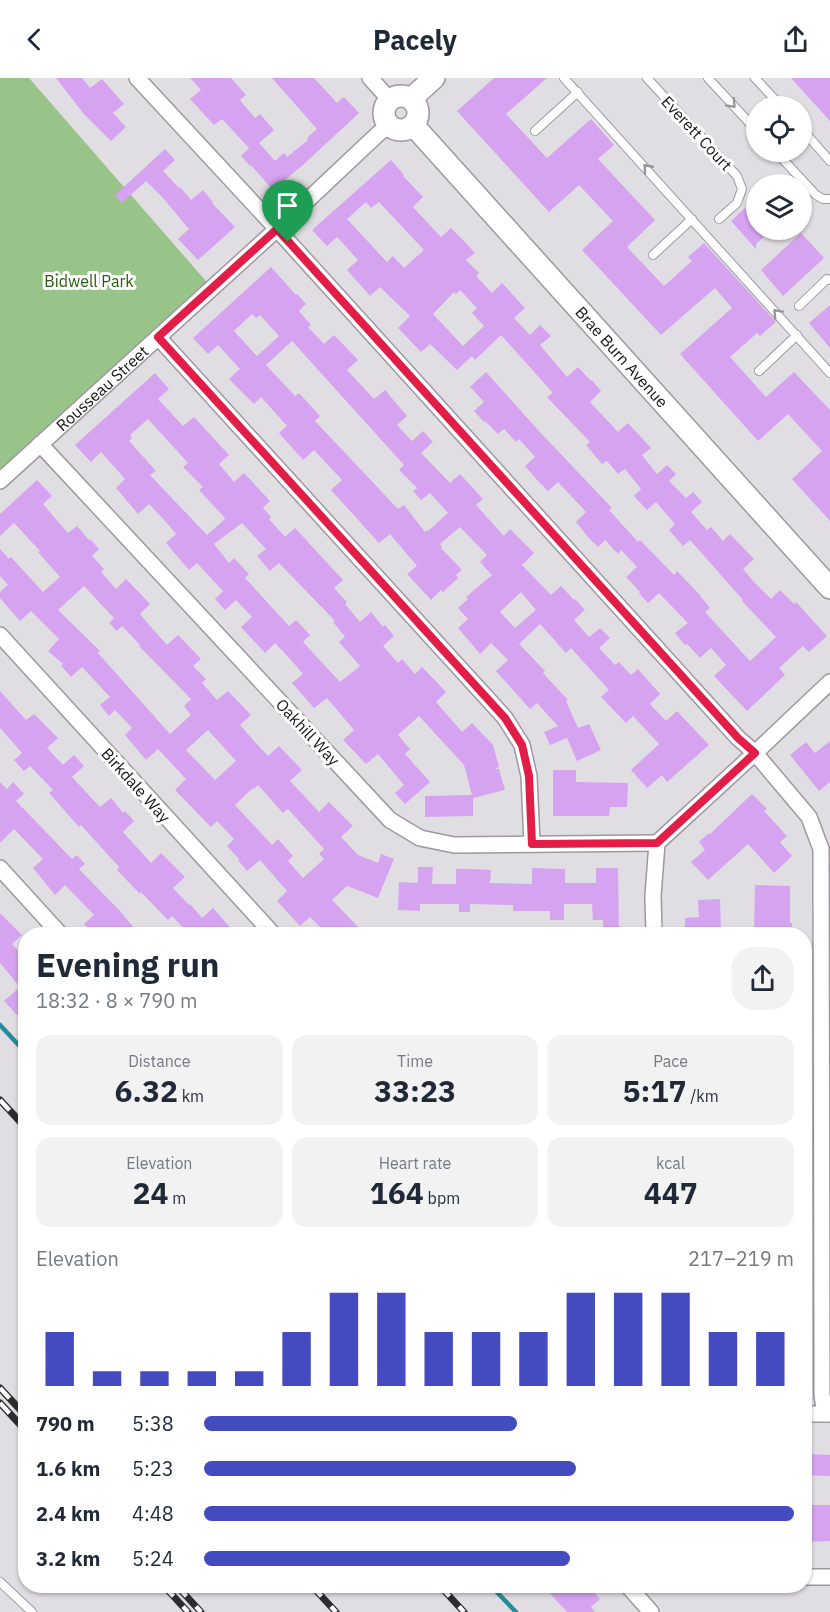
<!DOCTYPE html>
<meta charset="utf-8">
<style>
:root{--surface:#fff;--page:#f2f2f3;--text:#1f2937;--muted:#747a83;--accent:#444bc0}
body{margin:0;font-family:"IBM Plex Sans",sans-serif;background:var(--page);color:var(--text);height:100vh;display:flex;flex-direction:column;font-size:22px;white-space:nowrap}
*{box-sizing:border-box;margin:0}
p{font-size:20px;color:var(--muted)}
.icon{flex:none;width:33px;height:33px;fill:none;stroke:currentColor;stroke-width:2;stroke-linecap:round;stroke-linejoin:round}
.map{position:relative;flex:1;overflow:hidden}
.drawer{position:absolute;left:18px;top:849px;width:794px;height:666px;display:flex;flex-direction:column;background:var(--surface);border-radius:24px;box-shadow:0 2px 4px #0004}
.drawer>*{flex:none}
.fabs{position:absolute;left:746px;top:18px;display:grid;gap:12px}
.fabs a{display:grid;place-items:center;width:66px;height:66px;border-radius:50%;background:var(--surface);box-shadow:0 2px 4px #0004;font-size:30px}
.pin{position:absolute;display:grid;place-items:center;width:51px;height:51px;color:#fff;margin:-62px -26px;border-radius:50% 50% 50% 0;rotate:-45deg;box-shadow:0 0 6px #0007}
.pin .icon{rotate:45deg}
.round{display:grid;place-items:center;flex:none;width:63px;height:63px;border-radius:24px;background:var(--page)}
.overview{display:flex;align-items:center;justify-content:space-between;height:102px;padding:0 18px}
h1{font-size:33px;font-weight:700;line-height:45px}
.figures{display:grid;grid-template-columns:repeat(3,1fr);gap:9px;height:102px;padding:6px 18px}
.figures div{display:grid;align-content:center;border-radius:15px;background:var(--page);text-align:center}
.figures b{font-size:30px;font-weight:700}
.figures small{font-size:16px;font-weight:400}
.figures p{font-size:16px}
.chart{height:168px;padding:12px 18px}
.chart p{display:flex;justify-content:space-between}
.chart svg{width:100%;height:108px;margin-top:6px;stroke:var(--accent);stroke-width:6}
ul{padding:0 18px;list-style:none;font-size:20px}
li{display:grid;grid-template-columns:96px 72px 1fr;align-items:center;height:45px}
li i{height:15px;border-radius:8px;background:var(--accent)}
header{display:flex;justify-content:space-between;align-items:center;height:78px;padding:0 18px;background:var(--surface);font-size:27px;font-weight:700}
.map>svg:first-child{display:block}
.green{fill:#98c389}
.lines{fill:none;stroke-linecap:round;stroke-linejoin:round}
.stream{stroke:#248c99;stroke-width:4.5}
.building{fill:#d6a3f0;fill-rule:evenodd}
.lane-casing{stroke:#9d999e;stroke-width:10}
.street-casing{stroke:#9d999e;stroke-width:18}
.secondary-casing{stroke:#9d999e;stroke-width:24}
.lane{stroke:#fff;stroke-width:8}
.street{stroke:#fff;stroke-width:15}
.secondary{stroke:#fff;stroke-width:21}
.rail-casing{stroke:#2f2c2f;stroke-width:7}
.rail{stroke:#fff;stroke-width:4.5;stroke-dasharray:14;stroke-linecap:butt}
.oneway{stroke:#979697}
.route-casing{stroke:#fff;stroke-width:12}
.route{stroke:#e11d48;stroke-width:8}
.labels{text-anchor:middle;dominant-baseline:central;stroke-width:6;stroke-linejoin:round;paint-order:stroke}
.street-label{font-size:16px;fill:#171517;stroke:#fff}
.park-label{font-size:16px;fill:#275b0e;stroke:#fff}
</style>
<header><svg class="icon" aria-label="back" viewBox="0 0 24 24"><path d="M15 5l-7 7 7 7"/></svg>Pacely<svg class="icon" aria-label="share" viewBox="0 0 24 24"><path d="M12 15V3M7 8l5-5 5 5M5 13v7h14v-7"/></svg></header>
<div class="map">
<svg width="830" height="1534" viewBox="0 0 830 1534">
<rect width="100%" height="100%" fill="#e1dee3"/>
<path class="green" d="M0,0H29L212,210L0,403Z"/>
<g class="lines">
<path class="stream" d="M0,947L26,975
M491,1508L516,1534"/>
</g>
<path class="building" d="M56,0H82L90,10L102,1L124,26L113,35L126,49L111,63L83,35Z
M190,0H231L246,17L240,22L255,40L260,36L274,52L259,65L275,83L284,75L287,79L308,62L307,60L317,51L272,0H314L337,25L344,19L359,35L304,86L273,112L251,87L250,88L241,78L249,70L222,41L214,47L190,21L201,12Z
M494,0H547L506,36L547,80L591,41L614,67L598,81L655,142L627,169L664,208L692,183L688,179L704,165L776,244L760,258L757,255L730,279L766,319L794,294L830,332V443L792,401L822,373L788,336L758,363L680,276L732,230L715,210L661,257L582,172L613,143L579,107L549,134L457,33Z
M791,0H830V43Z
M165,71L175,82L163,93L179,110L180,109L191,122L203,112L213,124L212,125L235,149L198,182L178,161L189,151L163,120L146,103L122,125L115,117Z
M391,82L404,97L403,98L423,119L413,129L441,159L451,150L465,164L475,175L466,182L479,195L476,198L492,215L502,205L525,230L514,240L530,257L540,247L551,258L540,267L567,299L578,289L591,303L592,302L601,313L590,324L618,354L628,345L651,370L642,377L657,396L667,387L676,396L669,403L686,420L693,414L702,424L691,434L707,452L711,449L723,463L730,456L754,481L743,491L754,504L771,521L780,512L794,526L796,524L827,558L809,574L803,568L779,590L785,597L747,633L714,598L726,587L711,570L700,580L687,566L685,567L675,555L688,545L659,515L648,525L639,515L640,514L626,499L637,489L621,472L618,476L605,462L598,469L588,459L576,444L586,434L558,404L548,413L538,403L525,388L535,379L519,361L516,364L504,351L498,356L485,343L484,344L474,333L484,324L470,309L486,294L538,352L612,430L609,432L638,464L640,462L674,497L677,493L699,516L710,530L705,534L750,583L776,559L742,523L743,522L690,462L683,468L669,452L675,446L656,424L647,432L634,418L641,411L625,391L618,396L607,383L602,386L586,367L590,364L547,319L553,315L501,257L475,282L472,278L457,292L430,266L421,274L398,250L410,238L380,209L370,218L347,192L358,182L337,159L327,168L312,152ZM366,124L371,130L379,124L424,172L404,190L393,178L387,184L347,141ZM460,212L477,230L472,235L484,248L463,268L433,236L454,214L456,216Z
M756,120V152H772L756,166V171L731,143Z
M801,155L824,180L783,218L761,192Z
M271,189L296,217L297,216L306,226L299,233L311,247L308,249L324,266L334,257L358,282L347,292L374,321L385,312L407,338L397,347L412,363L423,353L433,364L421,375L450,405L460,396L483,421L476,427L504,458L510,451L534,475L522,487L551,517L561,508L574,522L575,521L585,532L574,542L589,559L600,550L610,560L599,570L615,587L619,584L631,597L638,591L660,616L650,626L666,643L677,633L709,667L667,704L662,697L647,710L631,692L659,666L633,638L626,645L601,619L609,612L571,570L566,575L540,546L519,566L545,593L543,595L568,622L566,623L578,650L589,646L601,672L577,683L567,660L550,667L544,654L558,648L537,625L530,631L496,593L508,582L491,565L480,576L458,550L468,541L458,530L468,521L466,519L492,497L480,484L487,477L460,449L440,466L442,469L441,470L462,492L456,497L458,500L443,514L441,512L431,522L407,496L417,488L390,456L379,465L331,412L342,402L314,372L303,382L279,355L287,348L261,319L254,326L229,301L240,291L218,267L208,276L193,260ZM252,236L256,240L260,237L279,258L257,278L234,253ZM292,263L404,387L399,392L417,410L413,413L421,422L430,415L448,435L428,453L427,452L425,454L404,427L398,431L315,343L320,338L299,315L295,318L266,287ZM521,514L536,532L515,550L500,534Z
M830,227V270L809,245Z
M155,295L169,311L158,321L183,348L194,339L229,377L219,386L234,404L244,395L270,423L263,430L271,439L269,441L285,459L295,450L343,502L334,510L347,524L345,526L360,544L371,534L383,549L385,547L394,558L383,568L398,585L402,581L415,596L422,589L446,614L436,624L462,654L472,645L493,667L499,689L494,691H499L505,712L473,720V719V738L425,739V718L472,717L464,687L419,638L398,657L410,671L405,676L430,704L405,726L395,715L404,707L378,676L366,686L343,662L354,652L327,620L314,630L292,605L303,596L291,582L275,565L265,575L241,549L252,539L236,522L225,532L215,521L223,513L197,485L189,492L166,465L176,456L165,443L149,426L138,436L116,410L125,401L101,374L91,384L75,367ZM148,341L188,385L183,389L203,409L199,412L224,439L225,441L207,457L150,397L156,393L129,363L132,360L130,357ZM242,445L266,471L257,478L270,493L279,485L335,543L333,544L345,559L339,564L360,588L340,604L303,564L310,557L296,542L289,548L245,500L249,496L234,480L229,485L214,466Z
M37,402L52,418L43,426L68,455L77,448L89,462L90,461L99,471L92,478L104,491L101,494L116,511L126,501L150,526L140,536L151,549L167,567L178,557L201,581L193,588L206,601L202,605L217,622L228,613L251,637L240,647L255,664L268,678L279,668L302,692L290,703L307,721L319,734L329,724L353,748L341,759L358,777L378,785L381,776L394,781L378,820L347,808L332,822L365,856H327L310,839L300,848L277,823L287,813L260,782L247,793L238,782L239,781L227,768L234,761L217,743L211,749L175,712L186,701L158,671L146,682L125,657L132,650L115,632L109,638L100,627L110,619L82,589L71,599L61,588L63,586L48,573L59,561L31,533L20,543L0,520V514L8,507L0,498V471L9,481L11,479L43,514L60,499L38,474L40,473L14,445L0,458V436ZM84,508L114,540L109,545L117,553L122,548L140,567L139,568L191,621L184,628L191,637L170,656L98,575L100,573L58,532ZM208,652L236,683L215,702L186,672ZM258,707L283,735L288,731L324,771L319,776L324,781L303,800L288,783L293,778L278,761L272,767L235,727L253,710L254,711Z
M0,613L26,642L34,636L58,660L47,670L63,687L74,677L84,688L72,699L100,729L111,720L123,735L125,733L134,743L123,754L151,785L161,775L185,799L173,810L189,827L190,826L202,840L213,830L236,856H189L172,838L168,842L141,814L140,816L117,792L119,789L81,747L79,749L49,715L53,712L30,688L24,693L14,682L22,675L0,650Z
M830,663V704L819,713L790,677L806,664L815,675Z
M553,692H576V704L628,705L627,729H610L609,738H553Z
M0,704L7,711L13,704L24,716L16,723L72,781L77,777L85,786L79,791L120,833L139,856H93L84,846L94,837L65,807L55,817L33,790L43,781L14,751L0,765Z
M752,716L767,731L764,733L787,758L780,764L792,778L774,795L748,766L708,802L691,784L705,772L699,764L709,755L710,756Z
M418,789H433L432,806H456V791H471L491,792L490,805L532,806V790L565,791V805H596V790H618L619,856H603V842H593L592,826H564V842H550V833H513V827L470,826V834H459V826H420V833L398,832L399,804L418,805Z
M755,807L790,808V845H792V856H754Z
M720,821L721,853L685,854V840L699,839L698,822Z
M0,835L22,857L12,866L26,881V929L17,937L4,923L20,909L0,885Z
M805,1376L830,1377V1398L805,1397Z
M804,1427H830V1463L804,1464Z
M543,1508H589L600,1521L591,1529L595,1534H567Z"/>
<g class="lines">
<defs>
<path id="lane" d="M564,0L830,295
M647,0L737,98L742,111L737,125L719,141
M708,0L756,52
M755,0L781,28
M801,50L830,83
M535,53L578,14
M776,74L816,117L823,121H830
M653,177L692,141
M799,228L827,201L830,202
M759,293L797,257
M0,1504L32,1534"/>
<g id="street">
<path d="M137,0L277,151L738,660L755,675L809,739L821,771L822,1317L825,1336"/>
<path d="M370,0L390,22"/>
<path d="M158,259L505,640L522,667L529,698L532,766"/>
<path d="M40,366L390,742L420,760L454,767L657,765"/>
<path id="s1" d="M0,403L277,151L379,55L390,47"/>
<path d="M0,557L273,856"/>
<path d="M0,790L60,856"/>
<path d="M654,856L653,818L657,765L755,675L830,604"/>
<path d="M804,1336H830"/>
<path d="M804,1499H830"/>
<path d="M628,1508L651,1534"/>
</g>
<g id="secondary">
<circle cx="401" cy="35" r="17"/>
<path d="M411,21L434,0"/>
<path id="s2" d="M413,47L830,510"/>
</g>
</defs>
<use href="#lane" class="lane-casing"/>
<use href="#street" class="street-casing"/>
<use href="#secondary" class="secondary-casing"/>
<use href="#lane" class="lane"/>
<use href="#street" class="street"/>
<use href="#secondary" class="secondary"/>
<defs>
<path id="rail" d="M0,1022L26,1050
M0,1310L26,1338
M0,1325L26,1353
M164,1508L188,1534
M177,1508L201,1534
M312,1508L336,1534
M440,1508L464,1534"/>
</defs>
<use href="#rail" class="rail-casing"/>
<use href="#rail" class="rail"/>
</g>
<defs><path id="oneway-chevron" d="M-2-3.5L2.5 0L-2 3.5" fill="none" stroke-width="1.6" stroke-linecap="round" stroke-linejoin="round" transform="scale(1.5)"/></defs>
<g class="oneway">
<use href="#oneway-chevron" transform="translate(732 26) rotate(47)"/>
<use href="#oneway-chevron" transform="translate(647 90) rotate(-132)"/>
<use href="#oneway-chevron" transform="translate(777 235) rotate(-133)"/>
</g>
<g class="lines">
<defs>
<path id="route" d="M277,151L738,660L755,675L657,765L532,766L529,698L522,667L505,640L158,259Z"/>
</defs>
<use href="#route" class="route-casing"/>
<use href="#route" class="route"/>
</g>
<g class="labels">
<g class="street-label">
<text transform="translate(697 55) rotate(47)">Everett Court</text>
<text stroke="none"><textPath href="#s2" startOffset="312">Brae Burn Avenue</textPath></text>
<text stroke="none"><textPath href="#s1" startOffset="138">Rousseau Street</textPath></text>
<text transform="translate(308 654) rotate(47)">Oakhill Way</text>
<text transform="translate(136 707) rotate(48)">Birkdale Way</text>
</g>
<g class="park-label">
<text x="89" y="203">Bidwell Park</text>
</g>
</g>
</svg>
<div class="fabs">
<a><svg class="icon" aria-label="locate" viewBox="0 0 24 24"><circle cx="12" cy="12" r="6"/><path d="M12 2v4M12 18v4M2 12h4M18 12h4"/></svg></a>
<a><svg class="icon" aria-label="layers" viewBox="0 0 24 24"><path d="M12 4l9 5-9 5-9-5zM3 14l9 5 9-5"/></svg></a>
</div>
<div class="pin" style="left:288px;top:164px;background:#1e9e55"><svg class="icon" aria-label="arrive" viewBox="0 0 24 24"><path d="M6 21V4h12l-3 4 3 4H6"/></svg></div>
<section class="drawer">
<div class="overview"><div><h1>Evening run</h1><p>18:32 · 8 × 790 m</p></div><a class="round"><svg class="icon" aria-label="share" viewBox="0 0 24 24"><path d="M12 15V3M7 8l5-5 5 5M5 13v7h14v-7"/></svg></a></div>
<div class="figures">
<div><p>Distance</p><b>6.32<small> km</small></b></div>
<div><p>Time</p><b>33:23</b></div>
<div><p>Pace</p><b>5:17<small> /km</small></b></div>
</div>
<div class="figures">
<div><p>Elevation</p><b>24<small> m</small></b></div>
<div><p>Heart rate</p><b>164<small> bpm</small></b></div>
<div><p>kcal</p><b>447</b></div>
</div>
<div class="chart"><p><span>Elevation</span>217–219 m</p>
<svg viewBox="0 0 160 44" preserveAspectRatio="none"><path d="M5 44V22M15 44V38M25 44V38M35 44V38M45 44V38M55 44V22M65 44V6M75 44V6M85 44V22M95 44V22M105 44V22M115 44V6M125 44V6M135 44V6M145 44V22M155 44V22"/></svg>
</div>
<ul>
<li><b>790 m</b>5:38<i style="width:53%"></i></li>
<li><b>1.6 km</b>5:23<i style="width:63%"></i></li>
<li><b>2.4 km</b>4:48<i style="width:100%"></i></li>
<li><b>3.2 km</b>5:24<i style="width:62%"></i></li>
</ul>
</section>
</div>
